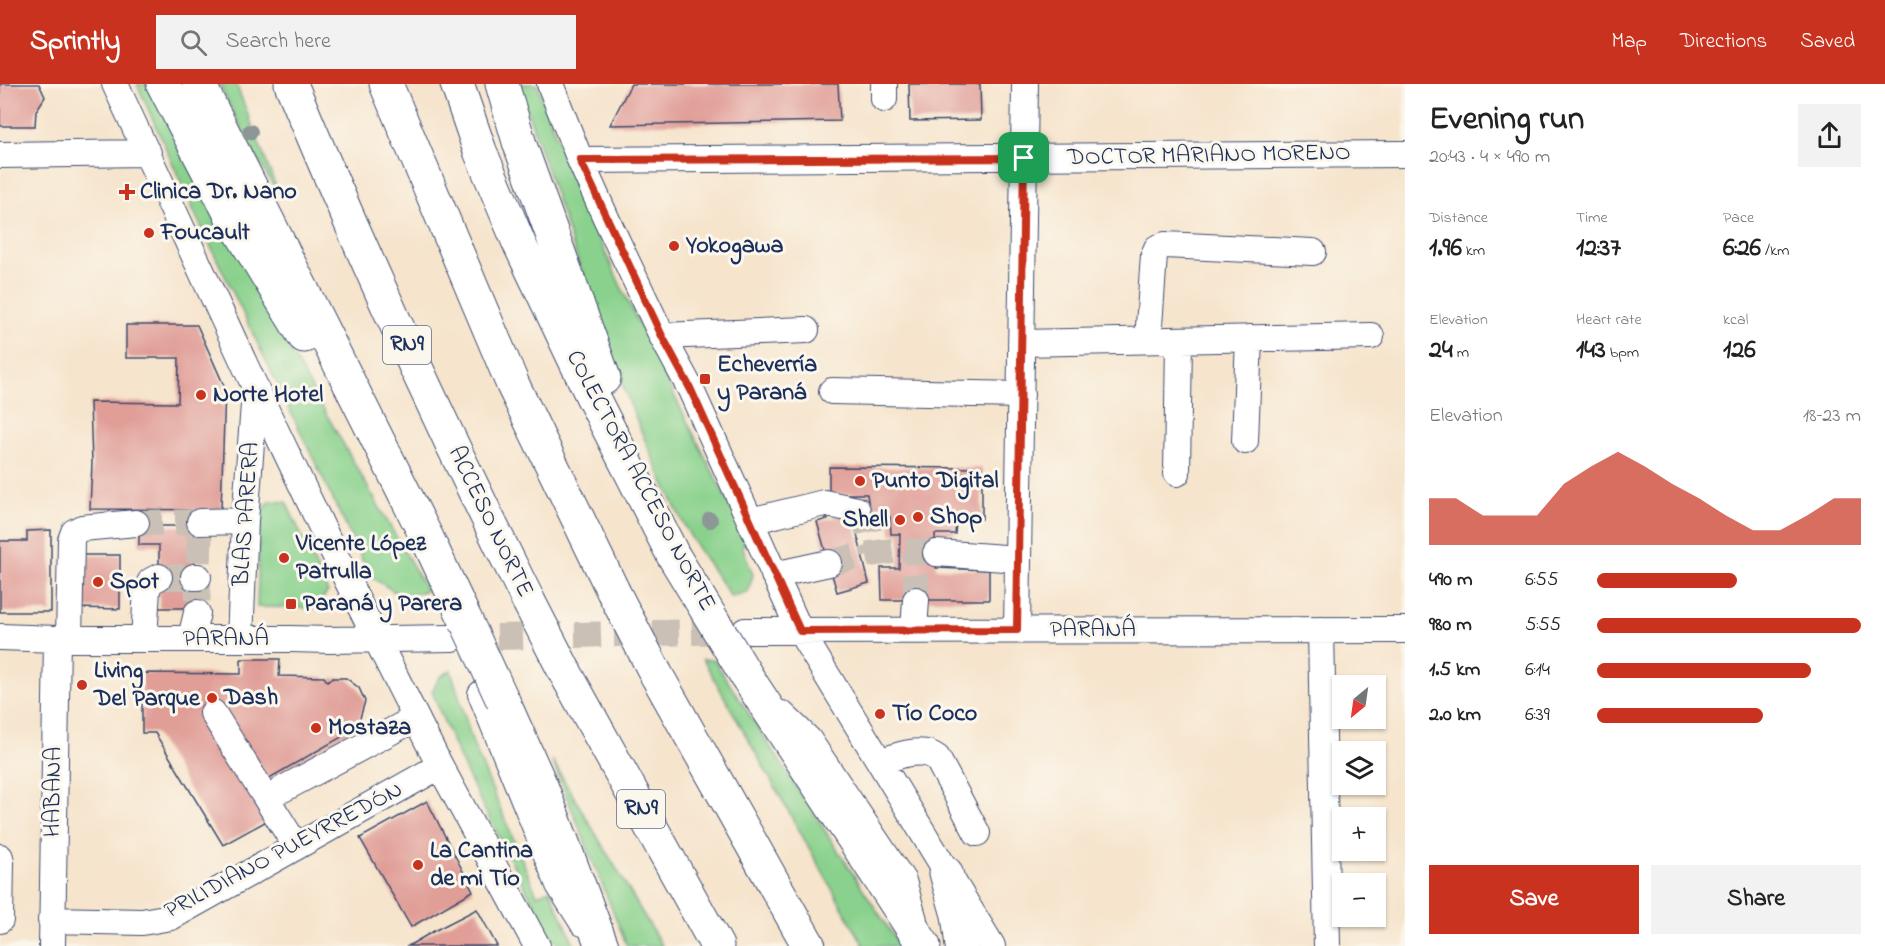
<!DOCTYPE html>
<meta charset="utf-8">
<style>
:root{--surface:#fff;--page:#f2f2f2;--text:#222;--muted:#767676;--accent:#c8321e}
body{margin:0;font-family:"Indie Flower",sans-serif;background:var(--page);color:var(--text);height:100vh;display:flex;flex-direction:column;font-size:22px;white-space:nowrap}
*{box-sizing:border-box;margin:0}
p{font-size:20px;color:var(--muted)}
.icon{flex:none;width:33px;height:33px;fill:none;stroke:currentColor;stroke-width:2;stroke-linecap:round;stroke-linejoin:round}
.map{position:relative;flex:1;overflow:hidden}
.details{display:flex;flex-direction:column;background:var(--surface);width:480px}
.details>*{flex:none}
.needle{width:39px;rotate:209deg}
.controls{position:absolute;left:1332px;top:591px;display:grid;gap:12px}
.controls a{display:grid;place-items:center;width:54px;height:54px;border-radius:0px;background:var(--surface);box-shadow:0 2px 4px #0004;font-size:30px}
.pin{position:absolute;display:grid;place-items:center;width:51px;height:51px;color:#fff;margin:-26px;border-radius:12px;box-shadow:0 3px 9px #0006}
.round{display:grid;place-items:center;flex:none;width:63px;height:63px;border-radius:0px;background:var(--page)}
.overview{display:flex;align-items:center;justify-content:space-between;height:102px;padding:0 24px}
h1{font-size:33px;font-weight:800;line-height:45px}
.figures{display:grid;grid-template-columns:repeat(3,1fr);gap:9px;height:102px;padding:6px 24px}
.figures div{display:grid;align-content:center}
.figures b{font-size:26px;font-weight:800}
.figures small{font-size:16px;font-weight:400}
.figures p{font-size:16px}
.chart{height:168px;padding:12px 24px}
.chart p{display:flex;justify-content:space-between}
.chart svg{width:100%;height:108px;margin-top:6px;fill:var(--accent);opacity:.7}
.button{display:flex;gap:12px;margin-top:auto;padding:12px 24px}
.button a{flex:1;height:69px;border-radius:0px;background:var(--accent);color:#fff;font-size:24px;font-weight:800;line-height:69px;text-align:center}
.button a+a{background:var(--page);color:var(--text)}
ul{padding:0 24px;list-style:none;font-size:20px}
li{display:grid;grid-template-columns:96px 72px 1fr;align-items:center;height:45px}
li i{height:15px;border-radius:8px;background:var(--accent)}
header{display:flex;align-items:center;gap:36px;box-sizing:border-box;height:84px;padding:0 30px;background:var(--accent);color:#fff}
header strong{font-size:28px}
nav{display:flex;gap:33px;margin-inline-start:auto;font-size:21px}
.search{width:420px;height:54px;background:var(--page);display:flex;align-items:center;gap:15px;box-sizing:border-box;padding:0 21px;border-radius:0px;color:var(--muted);font-size:22px}
main{display:flex;flex:1;min-height:0}
.map>svg:first-child{display:block}
.green{fill:#89d18c;stroke:#528075;stroke-width:1.5}
.building{fill:#e09e97}
.lines{fill:none;stroke-linecap:round;stroke-linejoin:round}
.minor-tunnel{stroke:#cac0b6;stroke-width:26;stroke-dasharray:26 13;stroke-linecap:butt}
.minor-casing{stroke:#3c4a6e;stroke-width:28}
.highway-casing{stroke:#3c4a6e;stroke-width:35}
.minor{stroke:#fff;stroke-width:26}
.highway{stroke:#fff;stroke-width:33}
.highway-bridge-casing{stroke:#3c4a6e;stroke-width:35;stroke-linecap:butt}
.highway-bridge{stroke:#fff;stroke-width:33}
.tree{fill:#8c9796}
.route-casing{stroke:#fff;stroke-width:12}
.route{stroke:#c8321e;stroke-width:8}
.poi-dot{fill:#c8321e;stroke:#fbf7ec;stroke-width:2}
.labels{text-anchor:middle;dominant-baseline:central;stroke-width:6;stroke-linejoin:round;paint-order:stroke}
.shield{fill:#fbf7ec;stroke:#5e6b89;stroke-width:1.5}
.shield-label{font-size:22px;font-weight:bold;fill:#1b2f5e}
.street-label{font-size:24px;fill:#1b2f5e;stroke:#fbf7ec}
.poi-label{font-size:24px;font-weight:bold;fill:#1b2f5e;stroke:#fbf7ec;text-anchor:start}
</style>
<header>
<strong>Sprintly</strong>
<div class="search"><svg class="icon" aria-label="search" viewBox="0 0 24 24"><circle cx="10" cy="10" r="6"/><path d="M15 15l6 6"/></svg>Search here</div>
<nav><a>Map</a><a>Directions</a><a>Saved</a></nav>
</header>
<main>
<div class="map">
<svg width="1405" height="862" viewBox="0 0 1405 862">
<rect width="100%" height="100%" fill="#fbf7ec"/>
<filter id="ink" filterUnits="userSpaceOnUse"><feTurbulence type="fractalNoise" baseFrequency=".0167" numOctaves="2"/><feDisplacementMap in="SourceGraphic" scale="12" xChannelSelector="R" yChannelSelector="G"/><feConvolveMatrix kernelMatrix="1 2 1 2 8 2 1 2 1" color-interpolation-filters="sRGB"/></filter>
<filter id="wash" filterUnits="userSpaceOnUse"><feTurbulence type="fractalNoise" baseFrequency=".008" numOctaves="4" result="noise"/><feDisplacementMap in="SourceGraphic" scale="24" xChannelSelector="R" yChannelSelector="G"/><feGaussianBlur stdDeviation="1.35" result="paint"/><feColorMatrix in="noise" values="0 0 0 0 0 0 0 0 0 0 0 0 0 0 0 0 0 1.4 0 .05"/><feComposite in="paint" operator="in"/></filter>
<g filter="url(#wash)">
<rect width="100%" height="100%" fill="#f6e4cc"/>
<path class="green" d="M137,0H152L287,261L427,507L401,512L370,492L196,132Z
M219,0H236L280,113L256,73Z
M520,0H537C592,158 672,306 747,456L742,462L753,491L748,508L731,513C716,490 697,466 684,441C616,305 572,158 523,14Z
M270,417L286,418L328,508L314,524L257,523L260,429Z
M703,575L714,576L900,862H864Z
M451,586L473,660L537,811L550,806L575,862H561L550,851C509,771 463,692 432,607L440,593Z
M552,676L662,862H627Z"/>
<g id="blocks">
<path class="building" d="M0,0H39L45,13L36,27L35,42H0Z
M631,0H838L840,37L610,41Z
M909,0H980L981,36L910,37Z
M126,241H197L225,304L221,426L90,425L92,379L90,318L178,319L179,274H126Z
M829,383L982,384V435L956,436L955,450H935L936,484L989,486V516H882L881,484H899L900,450H891L890,433L855,442L869,499L837,508L817,438L869,423L867,410H829Z
M139,442H194V524H159V461H139Z
M51,446V528H0V457H27V447Z
M77,471H120V525L77,524Z
M241,575H280L279,592L324,593L327,597L333,594H346L359,604L365,617L360,634L352,641L354,646L264,697L283,728L223,761L155,649H142V589L241,590Z
M427,717L473,807L411,843L360,754Z
M477,825L497,862H408L434,847Z"/>
</g>
</g>
<g filter="url(#ink)">
<use href="#blocks" fill-opacity="0" stroke="#3c4a6e" stroke-width="1.5"/>
<g class="lines">
<path class="minor-tunnel" d="M857,426L867,439L874,470
M136,439L200,438L197,529
M829,479L862,471L899,466L936,469
M159,493H194
M916,516V468
M458,554L734,547"/>
<defs>
<path id="minor" d="M115,0L256,305L347,496L440,682L537,862
M550,0L580,76L606,134L662,252L690,304L800,547L992,862
M884,0V15
M0,71L148,69
M580,76L1405,70
M662,252L806,246
M1148,256L1154,171L1157,164L1165,161L1313,168
M1021,259L1371,252
M832,307L1021,311
M1245,357L1249,254
M1177,389L1179,256
M750,437L824,419L857,426
M200,438L245,437
M936,469L1018,475
M774,491L829,479
M194,493H198
M914,546L916,516
M1017,546L1025,0
M1321,546L1327,862
M745,547L1405,546
M0,553L57,555H291L329,556L452,554
M191,554L197,529
M69,555L71,456L74,448L82,444L136,439
M144,555L147,505L151,497L159,493
M240,555L245,437L255,308
M481,610L559,801L583,839
M213,629L296,762
M782,630L808,655L903,797L914,836
M880,678C897,672 921,662 937,674L977,749
M283,705L416,634
M0,773L1,778L0,836
M51,836L142,838L171,833L440,682
M52,862L57,555"/>
<path id="highway" d="M163,0L234,137L304,252
M199,0L428,456L466,537
M291,0C364,175 444,348 529,518
M386,0L513,301L613,507
M457,0L480,67L519,159L591,310L673,471
M502,0L520,61L604,294
M565,588L717,862
M656,590L809,862
M749,596L924,862
M503,617L542,704L602,862
M946,789L958,831L962,862"/>
</defs>
<use href="#minor" class="minor-casing"/>
<use href="#highway" class="highway-casing"/>
<use href="#minor" class="minor"/>
<use href="#highway" class="highway"/>
<defs>
<path id="highway-bridge" d="M673,471L749,596
M613,507L656,590
M529,518L565,588
M466,537L503,617"/>
</defs>
<use href="#highway-bridge" class="highway-bridge-casing"/>
<use href="#highway-bridge" class="highway-bridge"/>
</g>
<g class="tree">
<circle cx="250" cy="48" r="8"/>
<circle cx="710" cy="436" r="8"/>
</g>
</g>
<g class="lines" filter="url(#ink)">
<defs>
<path id="route" d="M1024,74L1017,546L800,547L690,304L662,252L580,76Z"/>
</defs>
<use href="#route" class="route-casing"/>
<use href="#route" class="route"/>
</g>
<g class="poi-dot">
<path d="M124 99h6v6h6v6h-6v6h-6v-6h-6v-6h6z"/>
<circle cx="149" cy="149" r="6"/>
<circle cx="674" cy="162" r="6"/>
<rect x="699" y="289" width="12" height="12" rx="3"/>
<circle cx="201" cy="311" r="6"/>
<circle cx="860" cy="397" r="6"/>
<circle cx="918" cy="433" r="6"/>
<circle cx="900" cy="436" r="6"/>
<circle cx="284" cy="474" r="6"/>
<circle cx="98" cy="498" r="6"/>
<rect x="285" y="514" width="12" height="12" rx="3"/>
<circle cx="82" cy="601" r="6"/>
<circle cx="212" cy="614" r="6"/>
<circle cx="880" cy="630" r="6"/>
<circle cx="316" cy="644" r="6"/>
<circle cx="418" cy="781" r="6"/>
</g>
<g class="labels">
<g class="shield">
<rect x="383" y="242" width="48" height="38" rx="4.5"/>
<rect x="617" y="706" width="48" height="38" rx="4.5"/>
</g>
<g class="shield-label">
<text x="407" y="261">RN9</text>
<text x="641" y="725">RN9</text>
</g>
<g class="street-label">
<text transform="translate(1209 72) rotate(-1)">DOCTOR MARIANO MORENO</text>
<text transform="translate(640 397) rotate(62)">COLECTORA ACCESO NORTE</text>
<text transform="translate(247 430) rotate(-86)">BLAS PARERA</text>
<text transform="translate(490 438) rotate(64)">ACCESO NORTE</text>
<text x="1093" y="546">PARANÁ</text>
<text x="226" y="555">PARANÁ</text>
<text transform="translate(54 708) rotate(-89)">HABANA</text>
<text transform="translate(284 767) rotate(-28)">PRILIDIANO PUEYRREDÓN</text>
</g>
<g class="poi-label">
<text x="140" y="108">Clinica Dr. Nano</text>
<text x="161" y="149">Foucault</text>
<text x="686" y="162">Yokogawa</text>
<text x="717" y="281">Echeverría<tspan x="717" dy="28">y Paraná</tspan></text>
<text x="213" y="311">Norte Hotel</text>
<text x="872" y="397">Punto Digital</text>
<text x="930" y="433">Shop</text>
<text x="888" y="436" text-anchor="end">Shell</text>
<text x="296" y="460">Vicente López<tspan x="296" dy="28">Patrulla</tspan></text>
<text x="110" y="498">Spot</text>
<text x="303" y="520">Paraná y Parera</text>
<text x="94" y="587">Living<tspan x="94" dy="28">Del Parque</tspan></text>
<text x="224" y="614">Dash</text>
<text x="892" y="630">Tío Coco</text>
<text x="328" y="644">Mostaza</text>
<text x="430" y="767">La Cantina<tspan x="430" dy="28">de mi Tío</tspan></text>
</g>
</g>
</svg>
<div class="controls">
<a><svg class="needle" viewBox="-14 -14 28 28"><path d="M0-13l5 13h-10z" fill="#e53935"/><path d="M0 13l5-13h-10z" fill="#767676"/></svg></a>
<a><svg class="icon" aria-label="layers" viewBox="0 0 24 24"><path d="M12 4l9 5-9 5-9-5zM3 14l9 5 9-5"/></svg></a>
<a>+</a>
<a>−</a>
</div>
<div class="pin" style="left:1024px;top:74px;background:#1e9e55"><svg class="icon" aria-label="arrive" viewBox="0 0 24 24"><path d="M6 21V4h12l-3 4 3 4H6"/></svg></div>
</div>
<section class="details">
<div class="overview"><div><h1>Evening run</h1><p>20:43 · 4 × 490 m</p></div><a class="round"><svg class="icon" aria-label="share" viewBox="0 0 24 24"><path d="M12 15V3M7 8l5-5 5 5M5 13v7h14v-7"/></svg></a></div>
<div class="figures">
<div><p>Distance</p><b>1.96<small> km</small></b></div>
<div><p>Time</p><b>12:37</b></div>
<div><p>Pace</p><b>6:26<small> /km</small></b></div>
</div>
<div class="figures">
<div><p>Elevation</p><b>24<small> m</small></b></div>
<div><p>Heart rate</p><b>143<small> bpm</small></b></div>
<div><p>kcal</p><b>126</b></div>
</div>
<div class="chart"><p><span>Elevation</span>18–23 m</p>
<svg viewBox="0 0 160 44" preserveAspectRatio="none"><path d="M0 44V25L10 25L20 32L30 32L40 32L50 19L60 12L70 6L80 12L90 19L100 25L110 32L120 38L130 38L140 32L150 25L160 25V44z"/></svg>
</div>
<ul>
<li><b>490 m</b>6:55<i style="width:53%"></i></li>
<li><b>980 m</b>5:55<i style="width:100%"></i></li>
<li><b>1.5 km</b>6:14<i style="width:81%"></i></li>
<li><b>2.0 km</b>6:39<i style="width:63%"></i></li>
</ul>
<div class="button"><a>Save</a><a>Share</a></div>
</section>
</main>
